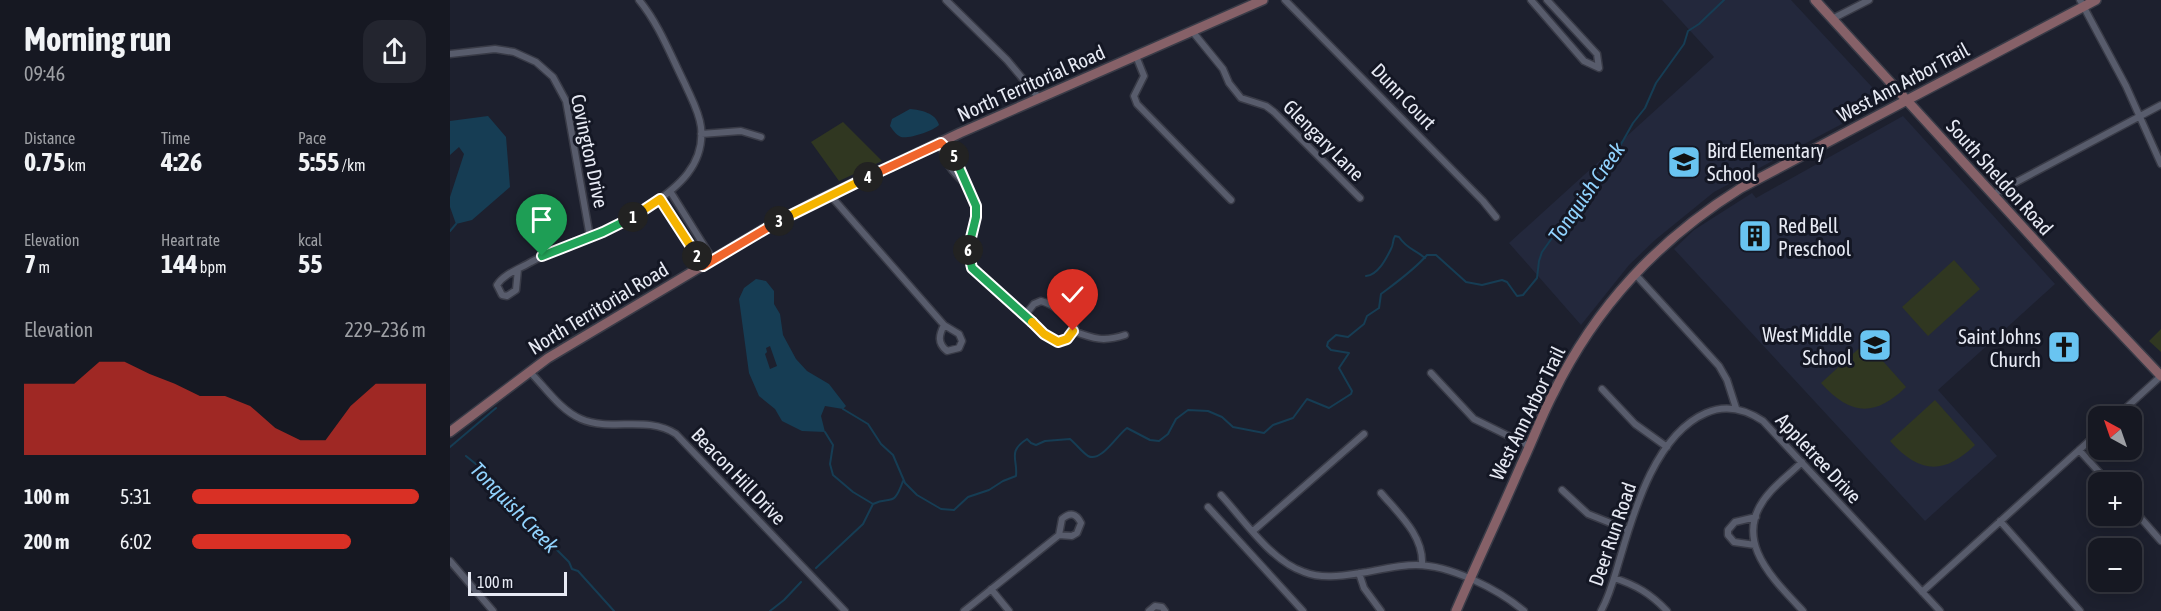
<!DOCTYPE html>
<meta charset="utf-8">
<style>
:root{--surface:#161822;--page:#23252f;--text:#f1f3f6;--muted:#9ea0a5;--line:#353740;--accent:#d93025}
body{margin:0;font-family:"Asap Condensed",sans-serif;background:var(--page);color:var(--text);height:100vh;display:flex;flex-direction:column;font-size:22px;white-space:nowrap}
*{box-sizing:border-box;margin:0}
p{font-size:20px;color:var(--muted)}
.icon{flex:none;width:33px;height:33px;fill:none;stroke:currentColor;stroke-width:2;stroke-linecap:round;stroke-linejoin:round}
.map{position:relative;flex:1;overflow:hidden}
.side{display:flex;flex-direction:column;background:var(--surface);width:450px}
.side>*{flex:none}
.needle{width:39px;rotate:320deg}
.fabs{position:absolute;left:1638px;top:406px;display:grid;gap:12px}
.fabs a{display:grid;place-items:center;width:54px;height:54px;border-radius:12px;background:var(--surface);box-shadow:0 3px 15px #0003,0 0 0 2px var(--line);font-size:30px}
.scale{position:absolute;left:18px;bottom:15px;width:99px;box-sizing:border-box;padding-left:6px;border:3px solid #e7eaf4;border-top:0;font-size:16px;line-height:21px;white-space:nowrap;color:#e7eaf4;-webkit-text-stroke:4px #141724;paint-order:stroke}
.pin{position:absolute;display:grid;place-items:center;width:51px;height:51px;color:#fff;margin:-62px -26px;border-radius:50% 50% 50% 0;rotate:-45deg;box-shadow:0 0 6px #0007}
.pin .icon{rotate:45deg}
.km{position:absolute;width:30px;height:30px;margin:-15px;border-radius:50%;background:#222;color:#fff;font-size:16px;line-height:30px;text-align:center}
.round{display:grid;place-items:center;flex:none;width:63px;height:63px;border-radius:18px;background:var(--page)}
.summary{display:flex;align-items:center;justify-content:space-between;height:102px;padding:0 24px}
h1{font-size:33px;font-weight:700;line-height:45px}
.metrics{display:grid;grid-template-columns:repeat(3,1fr);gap:9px;height:102px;padding:6px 24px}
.metrics div{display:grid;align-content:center}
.metrics b{font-size:26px;font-weight:700}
.metrics small{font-size:16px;font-weight:400}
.metrics p{font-size:16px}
.chart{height:168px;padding:12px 24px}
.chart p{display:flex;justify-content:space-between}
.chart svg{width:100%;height:108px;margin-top:6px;fill:var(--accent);opacity:.7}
ul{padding:0 24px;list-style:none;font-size:20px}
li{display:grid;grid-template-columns:96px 72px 1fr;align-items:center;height:45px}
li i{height:15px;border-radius:8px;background:var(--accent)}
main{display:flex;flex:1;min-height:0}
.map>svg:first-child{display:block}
.built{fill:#23283c}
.green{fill:#303721}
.water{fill:#163d54;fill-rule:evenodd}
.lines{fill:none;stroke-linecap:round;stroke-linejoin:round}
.stream{stroke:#163d54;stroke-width:2}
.street-casing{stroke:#393b47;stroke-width:9}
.secondary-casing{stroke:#393b47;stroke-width:12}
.street{stroke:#585c6c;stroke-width:6}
.secondary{stroke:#866168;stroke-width:9}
.split-1-casing{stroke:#fff;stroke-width:12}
.split-2-casing{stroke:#fff;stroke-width:12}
.split-3-casing{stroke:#fff;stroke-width:12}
.split-4-casing{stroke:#fff;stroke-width:12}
.split-5-casing{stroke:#fff;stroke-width:12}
.split-6-casing{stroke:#fff;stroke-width:12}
.split-7-casing{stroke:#fff;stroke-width:12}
.split-8-casing{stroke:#fff;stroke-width:12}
.split-1{stroke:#22a559;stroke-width:8}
.split-2{stroke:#f5b400;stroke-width:8}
.split-3{stroke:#f0652b;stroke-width:8}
.split-4{stroke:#f5b400;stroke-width:8}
.split-5{stroke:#f0652b;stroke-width:8}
.split-6{stroke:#22a559;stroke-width:8}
.split-7{stroke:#22a559;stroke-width:8}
.split-8{stroke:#f5b400;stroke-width:8}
.labels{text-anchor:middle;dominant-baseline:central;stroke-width:6;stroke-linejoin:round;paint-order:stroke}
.street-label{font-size:20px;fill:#e7eaf4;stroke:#141724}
.poi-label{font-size:20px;fill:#e7eaf4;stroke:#141724;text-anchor:start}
.water-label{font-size:21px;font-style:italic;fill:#91d3fe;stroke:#141724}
</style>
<main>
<section class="side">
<div class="summary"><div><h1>Morning run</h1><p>09:46</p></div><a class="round"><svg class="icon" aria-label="share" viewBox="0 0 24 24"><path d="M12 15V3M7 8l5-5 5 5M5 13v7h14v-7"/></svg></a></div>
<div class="metrics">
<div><p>Distance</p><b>0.75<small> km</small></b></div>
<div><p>Time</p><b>4:26</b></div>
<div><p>Pace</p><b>5:55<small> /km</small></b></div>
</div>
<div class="metrics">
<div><p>Elevation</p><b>7<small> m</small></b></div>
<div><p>Heart rate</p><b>144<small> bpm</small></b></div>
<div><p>kcal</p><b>55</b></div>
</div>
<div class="chart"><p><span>Elevation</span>229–236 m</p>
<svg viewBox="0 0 160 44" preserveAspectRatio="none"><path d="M0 44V15L10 15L20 15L30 6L40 6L50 11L60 15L70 20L80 20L90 24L100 33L110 38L120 38L130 24L140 15L150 15L160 15V44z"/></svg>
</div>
<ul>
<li><b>100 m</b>5:31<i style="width:97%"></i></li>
<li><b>200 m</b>6:02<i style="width:68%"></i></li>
</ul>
</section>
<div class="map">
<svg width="1711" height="611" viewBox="0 0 1711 611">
<rect width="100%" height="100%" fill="#1d202e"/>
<path class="built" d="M1212,0H1341L1435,101L1264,192L1205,240L1179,265L1131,325L1059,243L1264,57Z
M1453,116L1605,284L1488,390L1547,456L1475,521L1224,249L1244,230L1302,193L1306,198Z"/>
<path class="green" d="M393,122L432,161L389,181L361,142Z
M1504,260L1530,289L1478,336L1452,307Z
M1711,329V352L1699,341Z
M1416,342L1456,387C1424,418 1400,415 1371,383Z
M1485,400L1525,445C1493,476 1469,473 1440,441Z"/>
<path class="water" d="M460,109C471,110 486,113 489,125C483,131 459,139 451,137C446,135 443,130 440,126L442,119Z
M38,116L56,137L60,187L22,220L6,224L0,207V197L14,154L9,147L0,155V121Z
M306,279L316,281L324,291V304L330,314L333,335L346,359L357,371L379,384L396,406L393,409L375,406L371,416L375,432L352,431L332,421L325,409L309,396L299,373L289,299L294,288ZM320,346L327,366L320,369L315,354L317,352L316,348Z"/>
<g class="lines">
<path class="stream" d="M0,231L6,224
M916,276C928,275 936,259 941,249C944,244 942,241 945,236L949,237C957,249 964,249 975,258
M393,409L418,424L431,444L443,455L455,483L467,495L491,509L504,510L518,497L539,490L553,481L566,476C568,459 557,452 577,439L581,443L586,445L595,441L620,439C626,444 632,452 638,456C651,463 667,435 677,428L700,440L709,441L718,434L726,419L738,410L758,411L772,417L783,427L814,433L823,425L843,418L857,399L879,408L901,394L902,391L889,368L899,353L881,350L877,346L878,342L886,335L898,337L914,324L917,316L929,308L931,294C947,282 964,270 977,255H986L1016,282L1032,285L1052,280L1057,282L1067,296L1073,295L1087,278L1089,261L1092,252L1102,238L1115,226L1121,212L1139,189L1145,174L1166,153L1183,123L1195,108L1206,83L1234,44L1238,31L1249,24L1274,0
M375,432L383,445L380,464L383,475L403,492L423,504
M0,447L46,408
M16,456L27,465L34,475L43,478L69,510L94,531L102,545L119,562L122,569L128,571L164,611
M366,568L413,524L423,504C441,495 443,509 453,481
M320,611L334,600L351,582"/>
<defs>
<path id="street" d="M496,0L557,60L589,98
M835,0L1033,201L1046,217
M1081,0L1134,61L1149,68
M1097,0L1147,54L1149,68
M1630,0L1676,86L1711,164
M1382,19L1419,0
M742,31L773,69L779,83L791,98L816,106L824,112L910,198
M0,54L45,49L64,52L86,62L103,77L116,101L140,237
M686,56L694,76L684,96L687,104L781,200
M251,134L291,131L311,137
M491,143L503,155L511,168L515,183L527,206V217L518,251L522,268L602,340C613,343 620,338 625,328C619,317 603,304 591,301L584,304L575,315
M491,144C495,162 501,171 515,183
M220,191L263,260
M380,195L494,325L509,334L512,341L509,348L497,351C487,343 489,335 494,325
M1542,195L1711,105
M210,199L253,266
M68,269L66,290L57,296L52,295L47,285C54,274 69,269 81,262C105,249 131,242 156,231C172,224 186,215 200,206C228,187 255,165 251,127C249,111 241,98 235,84C221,56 209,24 189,0
M1185,274L1269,366L1277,380L1286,408
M623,331C644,339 654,342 675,335
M80,372C95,387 110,410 131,419C161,432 197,415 226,434L395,611
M981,373L1024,419L1079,446
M1152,389L1185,424L1217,447
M1666,417L1711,376
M1629,450L1659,483
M1352,462C1342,472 1330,481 1321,491C1278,537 1322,578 1353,611
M1112,490L1138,514L1178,530
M931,493C949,514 974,536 972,565
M771,495C794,520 821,561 854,572C874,580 896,575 917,572C933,569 950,565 966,565C1000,565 1048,589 1074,611
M758,507L853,611
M1682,508L1711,541
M1550,521L1630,611
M803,531L914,434
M1305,545L1284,542L1278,535V530L1285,522L1306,517
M0,561L43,611
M909,573L914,588L931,611
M1164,578C1186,585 1201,594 1217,611
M541,589L559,611
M1472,592L1648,433
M514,611L609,535L622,536L627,533L631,523C626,513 620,512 612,519L609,535
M699,611L705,606L712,607L715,611
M1151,611C1161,593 1165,574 1171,555C1185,507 1207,434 1256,413C1276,404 1295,409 1313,421L1490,611"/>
<path id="secondary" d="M1365,0L1644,305L1711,376
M0,432L98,358L314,229L365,202L510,133L813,0
M1006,611C1027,562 1050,514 1071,465C1082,442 1091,417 1103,394C1146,306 1208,240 1291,188L1646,0"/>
</defs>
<use href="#street" class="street-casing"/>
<use href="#secondary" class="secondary-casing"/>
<use href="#street" class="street"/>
<use href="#secondary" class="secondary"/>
</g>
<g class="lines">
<defs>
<path id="split-1" d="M92,256L153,232L183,217"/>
<path id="split-2" d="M183,217L210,199L247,256"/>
<path id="split-3" d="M247,256L253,266L329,221"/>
<path id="split-4" d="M329,221L418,177"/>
<path id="split-5" d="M418,177L491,143L504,156"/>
<path id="split-6" d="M504,156L526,206V217L518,250"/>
<path id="split-7" d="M518,250L522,268L582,322"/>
<path id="split-8" d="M582,322L594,334L608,342L617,339L623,331"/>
</defs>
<use href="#split-1" class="split-1-casing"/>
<use href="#split-2" class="split-2-casing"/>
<use href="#split-3" class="split-3-casing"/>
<use href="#split-4" class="split-4-casing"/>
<use href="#split-5" class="split-5-casing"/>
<use href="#split-6" class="split-6-casing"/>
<use href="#split-7" class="split-7-casing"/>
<use href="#split-8" class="split-8-casing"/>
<use href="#split-1" class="split-1"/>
<use href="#split-2" class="split-2"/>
<use href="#split-3" class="split-3"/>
<use href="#split-4" class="split-4"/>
<use href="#split-5" class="split-5"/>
<use href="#split-6" class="split-6"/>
<use href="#split-7" class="split-7"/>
<use href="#split-8" class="split-8"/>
</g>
<defs>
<symbol id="school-square" viewBox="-11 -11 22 22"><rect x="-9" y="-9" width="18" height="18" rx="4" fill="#69c4f1" stroke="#141724"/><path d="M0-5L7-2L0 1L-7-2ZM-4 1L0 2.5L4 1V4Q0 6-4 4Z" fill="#111"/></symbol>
<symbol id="building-square" viewBox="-11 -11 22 22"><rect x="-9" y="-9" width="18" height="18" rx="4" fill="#69c4f1" stroke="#141724"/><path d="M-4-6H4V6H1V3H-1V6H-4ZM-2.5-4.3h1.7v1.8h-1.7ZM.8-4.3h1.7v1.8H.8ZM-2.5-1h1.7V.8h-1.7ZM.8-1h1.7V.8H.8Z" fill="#111"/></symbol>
<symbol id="church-square" viewBox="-11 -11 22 22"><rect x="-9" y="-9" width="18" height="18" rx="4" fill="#69c4f1" stroke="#141724"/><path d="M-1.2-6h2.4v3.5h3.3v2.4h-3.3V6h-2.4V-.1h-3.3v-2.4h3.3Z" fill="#111"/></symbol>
</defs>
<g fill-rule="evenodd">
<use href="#school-square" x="1215" y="143" width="38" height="38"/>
<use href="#building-square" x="1286" y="217" width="38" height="38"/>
<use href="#school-square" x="1406" y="326" width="38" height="38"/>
<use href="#church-square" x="1595" y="328" width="38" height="38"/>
</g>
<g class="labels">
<g class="street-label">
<text transform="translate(1453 82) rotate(-28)">West Ann Arbor Trail</text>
<text transform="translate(581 83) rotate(-24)">North Territorial Road</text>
<text transform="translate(954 96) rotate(46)">Dunn Court</text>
<text transform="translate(874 140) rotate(45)">Glengary Lane</text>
<text transform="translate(140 151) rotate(78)">Covington Drive</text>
<text transform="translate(1550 177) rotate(48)">South Sheldon Road</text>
<text transform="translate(148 308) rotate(-31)">North Territorial Road</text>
<text transform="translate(1077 413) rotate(-64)">West Ann Arbor Trail</text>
<text transform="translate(1369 458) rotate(47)">Appletree Drive</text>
<text transform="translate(289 476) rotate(46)">Beacon Hill Drive</text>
<text transform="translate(1162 534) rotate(-71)">Deer Run Road</text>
</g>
<g class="poi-label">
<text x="1257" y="150">Bird Elementary<tspan x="1257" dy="23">School</tspan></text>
<text x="1328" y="225">Red Bell<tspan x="1328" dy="23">Preschool</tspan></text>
<text x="1402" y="334" text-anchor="end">West Middle<tspan x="1402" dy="23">School</tspan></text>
<text x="1591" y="336" text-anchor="end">Saint Johns<tspan x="1591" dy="23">Church</tspan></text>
</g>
<g class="water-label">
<text transform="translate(1136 192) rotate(-55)">Tonquish Creek</text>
<text transform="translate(65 507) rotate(46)">Tonquish Creek</text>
</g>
</g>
</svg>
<div class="fabs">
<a><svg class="needle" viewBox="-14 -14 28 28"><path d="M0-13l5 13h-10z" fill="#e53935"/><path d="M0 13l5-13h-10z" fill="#9ea0a5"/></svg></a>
<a>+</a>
<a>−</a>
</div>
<div class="scale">100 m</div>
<div class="pin" style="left:92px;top:256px;background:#1e9e55"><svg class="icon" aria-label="arrive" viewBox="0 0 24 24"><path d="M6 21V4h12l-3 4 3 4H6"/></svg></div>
<div class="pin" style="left:623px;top:331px;background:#d93025"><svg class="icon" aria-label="check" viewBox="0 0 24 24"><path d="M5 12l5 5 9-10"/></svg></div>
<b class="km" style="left:183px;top:217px">1</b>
<b class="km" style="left:247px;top:256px">2</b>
<b class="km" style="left:329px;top:221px">3</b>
<b class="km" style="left:418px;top:177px">4</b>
<b class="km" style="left:504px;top:156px">5</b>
<b class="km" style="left:518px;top:250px">6</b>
</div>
</main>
